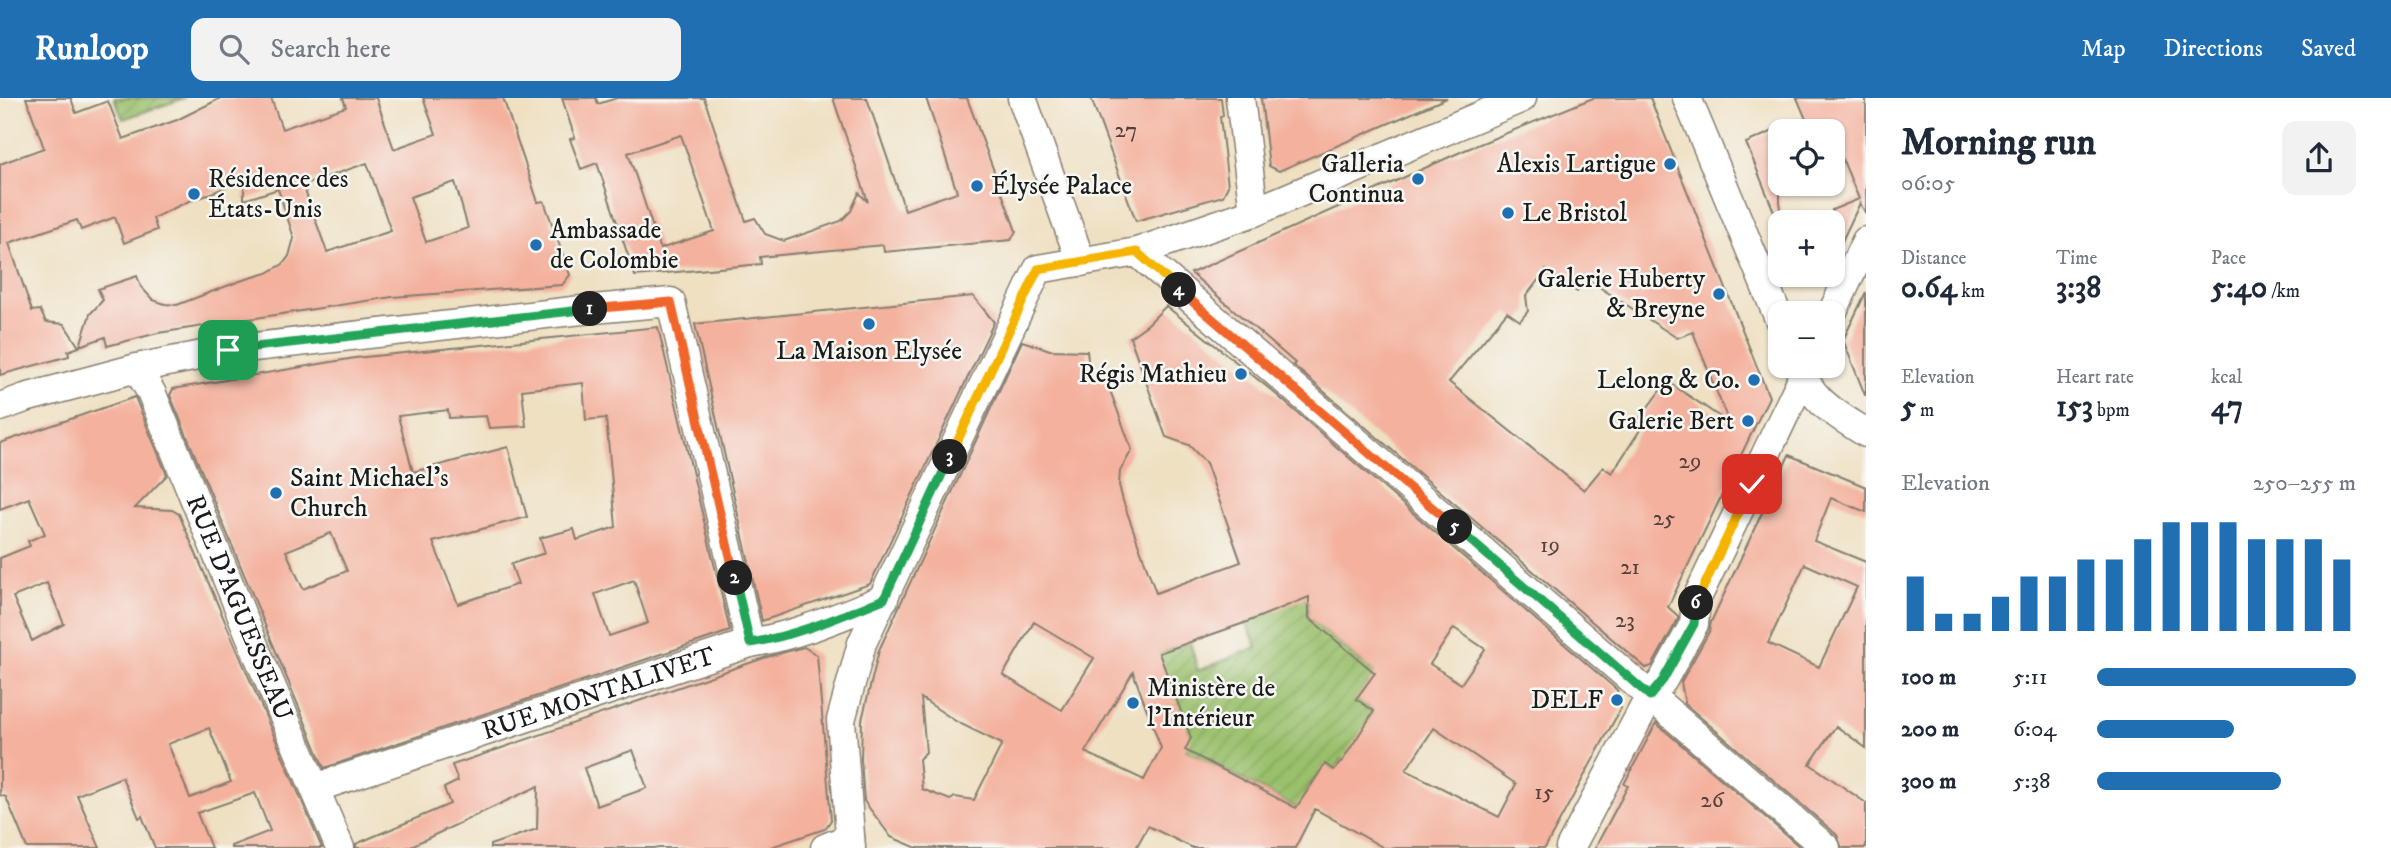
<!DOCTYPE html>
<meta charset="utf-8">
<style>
:root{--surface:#fff;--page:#f2f2f3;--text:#1f2937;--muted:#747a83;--accent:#1f6fb2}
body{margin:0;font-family:"IM FELL DW Pica",serif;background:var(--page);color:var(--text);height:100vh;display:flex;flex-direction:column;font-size:26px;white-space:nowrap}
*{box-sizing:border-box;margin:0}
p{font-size:23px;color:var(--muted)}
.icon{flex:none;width:38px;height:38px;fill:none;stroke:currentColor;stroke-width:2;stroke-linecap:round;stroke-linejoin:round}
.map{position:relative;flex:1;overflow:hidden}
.drawer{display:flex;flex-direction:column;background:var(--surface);width:525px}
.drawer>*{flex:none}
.buttons{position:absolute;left:1768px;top:21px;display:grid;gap:14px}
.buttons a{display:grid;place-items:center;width:77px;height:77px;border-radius:14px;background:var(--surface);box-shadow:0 2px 5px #0004;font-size:35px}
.pin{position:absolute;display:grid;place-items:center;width:60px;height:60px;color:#fff;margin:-30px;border-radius:14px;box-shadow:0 4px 10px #0006}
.km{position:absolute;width:35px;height:35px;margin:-18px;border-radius:50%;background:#222;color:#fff;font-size:19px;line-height:35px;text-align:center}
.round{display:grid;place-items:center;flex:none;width:74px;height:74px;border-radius:14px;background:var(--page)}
.summary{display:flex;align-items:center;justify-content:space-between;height:119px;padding:0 35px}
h1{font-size:38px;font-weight:700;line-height:52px}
.stats{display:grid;grid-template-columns:repeat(3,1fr);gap:10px;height:119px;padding:7px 35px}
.stats div{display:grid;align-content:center}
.stats b{font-size:30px;font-weight:700}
.stats small{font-size:19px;font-weight:400}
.stats p{font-size:19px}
.chart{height:196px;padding:14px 35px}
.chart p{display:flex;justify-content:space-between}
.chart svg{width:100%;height:126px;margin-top:7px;stroke:var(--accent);stroke-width:6}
ul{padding:0 35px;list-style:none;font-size:23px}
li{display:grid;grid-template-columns:112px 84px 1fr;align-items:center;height:52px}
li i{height:18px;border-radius:9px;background:var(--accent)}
header{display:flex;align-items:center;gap:42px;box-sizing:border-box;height:98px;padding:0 35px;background:var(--accent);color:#fff}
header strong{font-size:33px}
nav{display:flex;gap:38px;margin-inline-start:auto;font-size:24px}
.search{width:490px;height:63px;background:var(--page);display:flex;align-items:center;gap:18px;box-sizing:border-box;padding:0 24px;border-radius:14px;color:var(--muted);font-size:26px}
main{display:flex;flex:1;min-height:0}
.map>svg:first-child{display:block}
.garden{fill:url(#garden-furrows);stroke:#5a6e44;stroke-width:2}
.building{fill:#f4b19d;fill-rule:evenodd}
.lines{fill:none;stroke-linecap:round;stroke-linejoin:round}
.minor-casing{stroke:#867e6f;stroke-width:31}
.minor{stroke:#fff;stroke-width:28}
.split-1-casing{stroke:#fff;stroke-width:14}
.split-2-casing{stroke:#fff;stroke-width:14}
.split-3-casing{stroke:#fff;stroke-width:14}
.split-4-casing{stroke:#fff;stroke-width:14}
.split-5-casing{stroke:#fff;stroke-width:14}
.split-6-casing{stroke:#fff;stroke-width:14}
.split-7-casing{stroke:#fff;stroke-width:14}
.split-1{stroke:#22a559;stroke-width:9}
.split-2{stroke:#f0652b;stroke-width:9}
.split-3{stroke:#22a559;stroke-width:9}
.split-4{stroke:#f5b400;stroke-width:9}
.split-5{stroke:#f0652b;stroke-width:9}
.split-6{stroke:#22a559;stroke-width:9}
.split-7{stroke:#f5b400;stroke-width:9}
.poi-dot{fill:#1f6fb2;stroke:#f6f6f2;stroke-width:2.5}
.labels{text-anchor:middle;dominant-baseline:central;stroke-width:5;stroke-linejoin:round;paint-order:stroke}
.number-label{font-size:23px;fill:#52413c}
.poi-label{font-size:26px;fill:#1c1c1c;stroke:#f6f6f2;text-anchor:end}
.street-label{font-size:26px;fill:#1c1c1c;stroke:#f6f6f2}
</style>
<header>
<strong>Runloop</strong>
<div class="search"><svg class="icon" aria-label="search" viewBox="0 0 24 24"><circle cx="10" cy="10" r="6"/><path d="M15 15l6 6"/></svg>Search here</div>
<nav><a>Map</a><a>Directions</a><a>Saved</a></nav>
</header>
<main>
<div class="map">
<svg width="1866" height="750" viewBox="0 0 1866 750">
<defs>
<pattern id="garden-furrows" width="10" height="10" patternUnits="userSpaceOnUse" patternTransform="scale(1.75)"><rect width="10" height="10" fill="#99c06b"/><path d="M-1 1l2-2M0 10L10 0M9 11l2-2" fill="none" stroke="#83a45c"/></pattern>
</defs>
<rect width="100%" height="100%" fill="#f6f6f2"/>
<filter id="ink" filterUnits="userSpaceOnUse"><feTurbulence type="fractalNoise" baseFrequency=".0143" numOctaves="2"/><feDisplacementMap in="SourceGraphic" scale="14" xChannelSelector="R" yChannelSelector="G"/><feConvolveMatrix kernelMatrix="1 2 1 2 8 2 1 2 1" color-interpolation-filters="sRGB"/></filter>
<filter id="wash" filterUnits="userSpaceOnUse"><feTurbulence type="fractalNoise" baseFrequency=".00686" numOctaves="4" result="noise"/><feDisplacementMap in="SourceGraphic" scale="28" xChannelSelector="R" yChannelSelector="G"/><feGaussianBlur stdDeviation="1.57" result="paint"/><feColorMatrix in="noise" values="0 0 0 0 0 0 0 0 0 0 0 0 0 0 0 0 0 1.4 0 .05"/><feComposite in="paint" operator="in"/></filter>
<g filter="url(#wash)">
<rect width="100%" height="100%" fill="#efe0c2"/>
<path class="garden" d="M114,0H185L123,21Z
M1298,495L1309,504V520L1375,575L1357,601L1372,612L1350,666L1342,661L1334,673L1325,667L1305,696L1306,715L1185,652L1158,566L1159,548L1165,553L1190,544L1198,573L1257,549L1246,524Z"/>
<g id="blocks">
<path class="building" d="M26,0H71L76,15L108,3L123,41L177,22L221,0H271L282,31L346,9L343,0H376L394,51L436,36L423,0H503L538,104L544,103L570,177L562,187L392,199L158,235L107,248L105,239L80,248L90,216L103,202L98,191L137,178L141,189L153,202L165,206L177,207L240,183L267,175L283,166L289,158L294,140L278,91L244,102V81L205,98L189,103L153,120L157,132L124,145L115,119L81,132L77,122L9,145L32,213L40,212L46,224L64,226L79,249L68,253L69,258L0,277V66L44,50ZM367,65L391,133L327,154L303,87ZM455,84L468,130L426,144L410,99Z
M562,0H596L598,6L617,0H704L746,123L755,120L765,136L784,143L841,123L851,113L859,95L868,104L833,0H867L905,112L957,94L926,0H967L1016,133L1011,142L884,154L883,147L760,159L761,166L635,178L597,65L581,71L570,41L575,40ZM681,37L714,133L660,151L628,55Z
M1091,0H1221L1223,18L1220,19L1228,88L1223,98L1136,123Z
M1261,0H1447L1279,73L1269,68Z
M1593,0H1650L1769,299L1668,509L1678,518V521L1652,568L1646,570L1293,267L1295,265L1191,175L1465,52ZM1546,172L1577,194L1587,181L1677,240L1693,234L1729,325L1667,283L1634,328L1640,332L1612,375L1603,369L1584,392L1449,284L1507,214L1520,223L1528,213L1526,198Z
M1797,0H1866V116L1860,105L1832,164V112L1859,101L1842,60L1832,64V33H1811Z
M1780,30V126H1779L1746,45Z
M1866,194V297H1865L1843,242Z
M973,198L994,224L870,486L762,523L695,226Z
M1166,208L1271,292L1617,592L1621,610L1545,750H1384L1315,711L1295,750H1193L1148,728L1136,750H917L891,739L864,703L861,661L862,622L879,552L1022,243L1050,252L1087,253L1090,281L1104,276L1132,352L1120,373L1119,387L1123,403L1156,495L1241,464L1206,365L1189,347L1166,339L1130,239L1148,226ZM1309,499V520L1375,575L1356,601L1374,613L1343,662L1334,672L1325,666L1296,710L1185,652L1191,640L1159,555L1247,524ZM1034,524L1094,560L1062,612L1003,577ZM1454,530L1485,551L1461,586L1430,566ZM1133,574L1161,650L1144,682L1085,654ZM921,600L957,624L1002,646L974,702L955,699L950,702L922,691L919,661L926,654ZM1434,630L1516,686L1499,719L1406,672Z
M658,229L730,533L324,670L170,297L173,291L355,260ZM583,285L586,322L606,320L616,429L577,442L574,431L540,440L545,455L511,466L518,486L458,506L433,444L527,419L508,349L413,374L398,318L448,312L449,320L486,318L489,330L526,328L522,292ZM331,435L347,473L303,491L286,453ZM634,482L648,525L609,538L595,496Z
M135,299L167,377L135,410L172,412L179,416L322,750H231V748L270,733L255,695L197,715L211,750H155L142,718L139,720L122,679L77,697L100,750H27L6,699L0,697V460L30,448L28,443L45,436L29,400L0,411V345ZM47,485L64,526L32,543L13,499ZM209,630L231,684L190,700L168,646Z
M1789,357L1866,389V414L1831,400L1814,443L1866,464V650L1836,628L1810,666L1866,705V750H1842L1837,737L1685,606L1681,584L1709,534L1711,524ZM1805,466L1857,489L1819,569L1768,545Z
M804,549L817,557L831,722L825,731L768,750H490V747L537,731L538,688L407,750H356V746L450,706L444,690L458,683L452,667L767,559ZM633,652L647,690L597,708L584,670Z
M1656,625L1801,750H1595L1628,688L1624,686Z"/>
</g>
</g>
<g filter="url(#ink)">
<use href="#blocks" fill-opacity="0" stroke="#867e6f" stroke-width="2"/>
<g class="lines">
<defs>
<g id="minor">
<path d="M1022,0L1081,164"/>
<path d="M1240,0L1254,114"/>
<path d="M1687,0L1780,223"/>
<path d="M1137,154L1826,750"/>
<path d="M1832,215L1866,143"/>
<path d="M1798,268C1812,304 1835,315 1866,335"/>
<path id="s1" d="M137,270L152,296L258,557L340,750"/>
<path d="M0,309L25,300L137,270L228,252L582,212L671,204L750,545"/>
<path id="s2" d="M315,690L750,545C796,538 841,518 884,501"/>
<path d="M825,750L850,740"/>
<path d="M851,750L841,622L862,545L1038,171L1137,154L1254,114L1522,0"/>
<path d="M1570,750L1650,598L1663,582L1694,526L1696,502L1808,268"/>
</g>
</defs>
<use href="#minor" class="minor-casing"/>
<use href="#minor" class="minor"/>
</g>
</g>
<g class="lines" filter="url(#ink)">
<defs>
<path id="split-1" d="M228,252L590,211"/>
<path id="split-2" d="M590,211L671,204L735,480"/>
<path id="split-3" d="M735,480L750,545C796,538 841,518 884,501L950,359"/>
<path id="split-4" d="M950,359L1038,171L1137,154L1179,192"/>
<path id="split-5" d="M1179,192L1455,429"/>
<path id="split-6" d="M1455,429L1650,598L1663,582L1694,526L1696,505"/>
<path id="split-7" d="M1696,505L1752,386"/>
</defs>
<use href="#split-1" class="split-1-casing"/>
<use href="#split-2" class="split-2-casing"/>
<use href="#split-3" class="split-3-casing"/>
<use href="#split-4" class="split-4-casing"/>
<use href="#split-5" class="split-5-casing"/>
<use href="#split-6" class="split-6-casing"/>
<use href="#split-7" class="split-7-casing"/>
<use href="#split-1" class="split-1"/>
<use href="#split-2" class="split-2"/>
<use href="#split-3" class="split-3"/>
<use href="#split-4" class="split-4"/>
<use href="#split-5" class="split-5"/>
<use href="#split-6" class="split-6"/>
<use href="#split-7" class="split-7"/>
</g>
<g class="poi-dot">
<circle cx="1670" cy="66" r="7"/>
<circle cx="1418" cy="81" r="7"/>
<circle cx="977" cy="88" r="7"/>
<circle cx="194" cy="96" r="7"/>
<circle cx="1508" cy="115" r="7"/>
<circle cx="536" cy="147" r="7"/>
<circle cx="1719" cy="196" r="7"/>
<circle cx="869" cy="226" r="7"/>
<circle cx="1241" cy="276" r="7"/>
<circle cx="1754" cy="282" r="7"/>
<circle cx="1748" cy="323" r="7"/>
<circle cx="276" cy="395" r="7"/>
<circle cx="1617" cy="602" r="7"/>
<circle cx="1133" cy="605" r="7"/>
</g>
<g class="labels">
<g class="number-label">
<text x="1126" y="32">27</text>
<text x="1690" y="363">29</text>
<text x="1664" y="420">25</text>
<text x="1550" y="447">19</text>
<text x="1630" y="469">21</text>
<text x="1625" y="522">23</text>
<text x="1544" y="694">15</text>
<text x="1712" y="702">26</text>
</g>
<g class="poi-label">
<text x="1404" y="66">Galleria<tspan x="1404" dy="30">Continua</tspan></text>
<text x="1656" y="66">Alexis Lartigue</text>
<text x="208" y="81" text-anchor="start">Résidence des<tspan x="208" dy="30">États-Unis</tspan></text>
<text x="991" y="88" text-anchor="start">Élysée Palace</text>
<text x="1522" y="115" text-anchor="start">Le Bristol</text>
<text x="550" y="132" text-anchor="start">Ambassade<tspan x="550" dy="30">de Colombie</tspan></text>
<text x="1705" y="181">Galerie Huberty<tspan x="1705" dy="30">&amp; Breyne</tspan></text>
<text x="869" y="253" text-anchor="middle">La Maison Elysée</text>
<text x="1227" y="276">Régis Mathieu</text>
<text x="1740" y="282">Lelong &amp; Co.</text>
<text x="1734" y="323">Galerie Bert</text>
<text x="290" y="380" text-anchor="start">Saint Michael's<tspan x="290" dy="30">Church</tspan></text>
<text x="1147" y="590" text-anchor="start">Ministère de<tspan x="1147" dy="30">l'Intérieur</tspan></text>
<text x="1603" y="602">DELF</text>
</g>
<g class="street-label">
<text stroke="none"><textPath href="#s1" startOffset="261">RUE D'AGUESSEAU</textPath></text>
<text stroke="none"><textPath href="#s2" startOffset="299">RUE MONTALIVET</textPath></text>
</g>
</g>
</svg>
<div class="buttons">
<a><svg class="icon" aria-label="locate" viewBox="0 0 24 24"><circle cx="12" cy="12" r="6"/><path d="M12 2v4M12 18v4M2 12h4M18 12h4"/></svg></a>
<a>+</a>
<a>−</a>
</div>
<div class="pin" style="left:228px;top:252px;background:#1e9e55"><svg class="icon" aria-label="arrive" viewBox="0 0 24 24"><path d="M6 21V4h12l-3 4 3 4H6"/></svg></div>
<div class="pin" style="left:1752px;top:386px;background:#d93025"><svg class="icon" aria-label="check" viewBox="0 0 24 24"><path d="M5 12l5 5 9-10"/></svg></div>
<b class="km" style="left:590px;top:211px">1</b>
<b class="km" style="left:735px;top:480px">2</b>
<b class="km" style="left:950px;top:359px">3</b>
<b class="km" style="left:1179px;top:192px">4</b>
<b class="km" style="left:1455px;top:429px">5</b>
<b class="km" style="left:1696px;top:505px">6</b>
</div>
<section class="drawer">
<div class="summary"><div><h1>Morning run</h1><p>06:05</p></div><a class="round"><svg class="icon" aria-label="share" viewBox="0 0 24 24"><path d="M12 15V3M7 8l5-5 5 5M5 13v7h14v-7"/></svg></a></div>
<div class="stats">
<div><p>Distance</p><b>0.64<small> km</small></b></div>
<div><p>Time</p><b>3:38</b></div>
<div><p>Pace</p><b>5:40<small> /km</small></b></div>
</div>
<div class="stats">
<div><p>Elevation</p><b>5<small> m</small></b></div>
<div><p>Heart rate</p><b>153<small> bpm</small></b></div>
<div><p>kcal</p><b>47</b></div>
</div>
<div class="chart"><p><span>Elevation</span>250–255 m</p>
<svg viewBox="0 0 160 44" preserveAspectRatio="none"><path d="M5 44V25M15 44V38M25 44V38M35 44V32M45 44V25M55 44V25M65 44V19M75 44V19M85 44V12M95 44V6M105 44V6M115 44V6M125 44V12M135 44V12M145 44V12M155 44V19"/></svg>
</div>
<ul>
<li><b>100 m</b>5:11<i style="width:100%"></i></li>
<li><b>200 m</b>6:04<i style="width:53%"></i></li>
<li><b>300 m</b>5:38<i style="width:71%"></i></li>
</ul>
</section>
</main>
